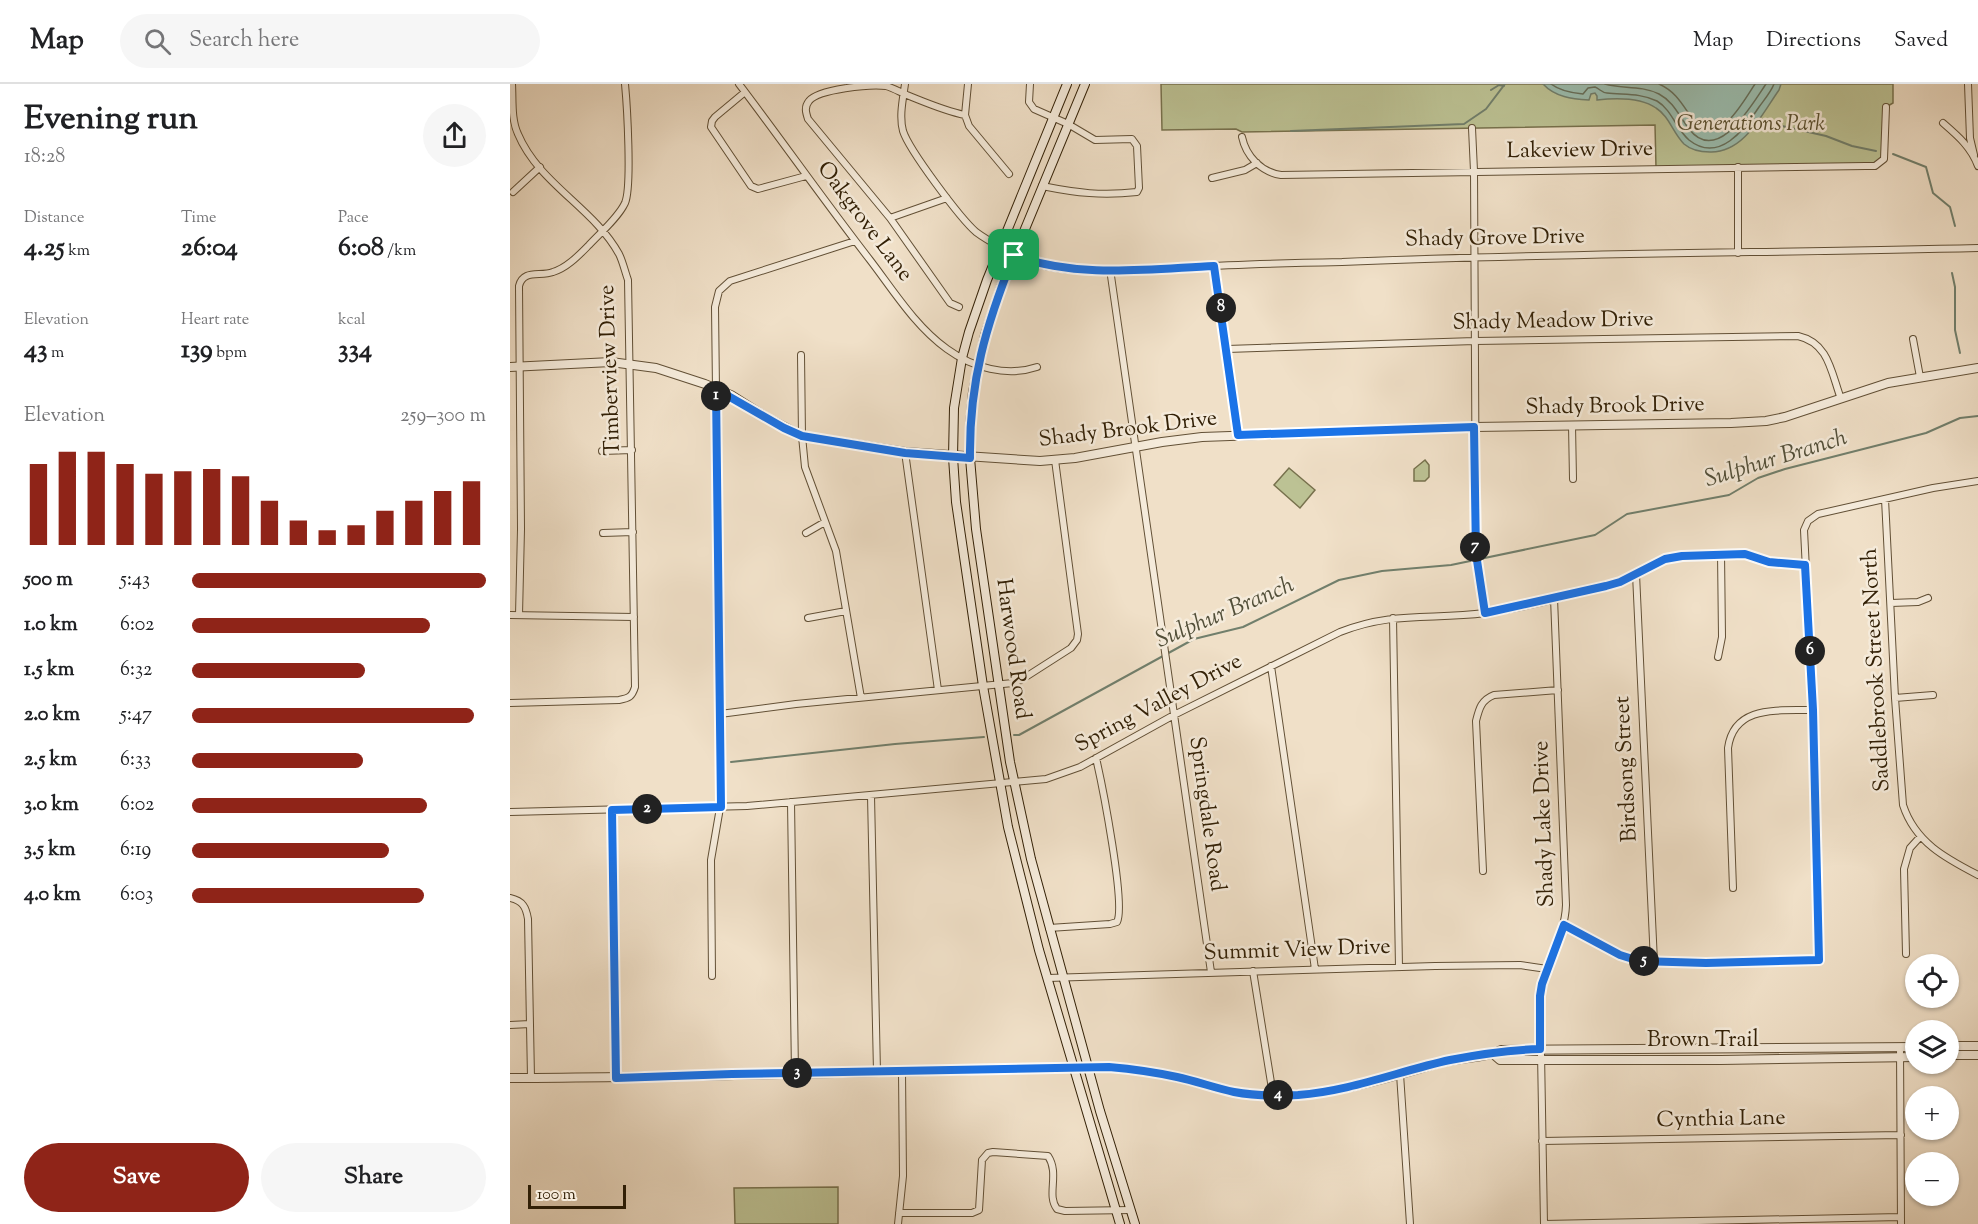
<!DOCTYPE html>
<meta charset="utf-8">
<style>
:root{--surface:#fff;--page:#f6f6f6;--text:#202124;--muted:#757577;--line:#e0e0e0;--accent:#8f2418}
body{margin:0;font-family:"Sorts Mill Goudy",serif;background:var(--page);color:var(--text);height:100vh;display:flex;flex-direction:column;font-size:22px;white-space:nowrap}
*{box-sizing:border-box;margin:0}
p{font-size:20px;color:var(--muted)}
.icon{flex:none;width:33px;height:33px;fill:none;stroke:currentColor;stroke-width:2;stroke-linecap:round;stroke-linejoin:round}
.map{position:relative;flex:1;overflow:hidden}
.details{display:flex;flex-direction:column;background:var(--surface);width:510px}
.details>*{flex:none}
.buttons{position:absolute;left:1395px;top:870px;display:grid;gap:12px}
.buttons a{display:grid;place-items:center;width:54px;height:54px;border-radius:50%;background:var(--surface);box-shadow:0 2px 4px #0004;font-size:30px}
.scale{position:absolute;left:18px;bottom:15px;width:98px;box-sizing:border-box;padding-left:6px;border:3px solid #322006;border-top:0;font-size:16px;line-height:21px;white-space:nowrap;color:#322006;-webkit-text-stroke:4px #f5ebdb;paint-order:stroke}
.pin{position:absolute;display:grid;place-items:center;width:51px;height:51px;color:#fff;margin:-26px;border-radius:12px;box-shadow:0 3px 9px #0006}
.km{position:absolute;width:30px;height:30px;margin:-15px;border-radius:50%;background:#222;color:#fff;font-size:16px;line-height:30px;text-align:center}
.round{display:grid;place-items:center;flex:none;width:63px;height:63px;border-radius:32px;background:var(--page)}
.overview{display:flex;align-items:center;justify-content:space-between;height:102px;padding:0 24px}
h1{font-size:33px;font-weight:700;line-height:45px}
.stats{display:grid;grid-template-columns:repeat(3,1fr);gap:9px;height:102px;padding:6px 24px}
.stats div{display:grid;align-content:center}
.stats b{font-size:26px;font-weight:700}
.stats small{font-size:16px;font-weight:400}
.stats p{font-size:16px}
.chart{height:168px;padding:12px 24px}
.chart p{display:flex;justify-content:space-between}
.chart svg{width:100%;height:108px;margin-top:6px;stroke:var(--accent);stroke-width:6}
.cta{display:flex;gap:12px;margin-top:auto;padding:12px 24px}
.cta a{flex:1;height:69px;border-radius:36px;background:var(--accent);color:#fff;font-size:24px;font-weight:700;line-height:69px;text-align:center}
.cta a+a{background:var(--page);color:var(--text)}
ul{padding:0 24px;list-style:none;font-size:20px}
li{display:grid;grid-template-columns:96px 72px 1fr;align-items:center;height:45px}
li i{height:15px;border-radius:8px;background:var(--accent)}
header{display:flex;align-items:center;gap:36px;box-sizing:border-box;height:84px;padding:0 30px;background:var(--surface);border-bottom:2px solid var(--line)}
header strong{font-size:28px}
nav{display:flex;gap:33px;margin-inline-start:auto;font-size:21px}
.search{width:420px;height:54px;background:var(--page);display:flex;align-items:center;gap:15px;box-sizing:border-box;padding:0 21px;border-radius:33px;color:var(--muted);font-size:22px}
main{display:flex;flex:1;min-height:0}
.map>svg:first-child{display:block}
.green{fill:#bcc294;stroke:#77714d;stroke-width:1.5}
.water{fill:#9bbeb0;stroke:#717f6c;stroke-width:1.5}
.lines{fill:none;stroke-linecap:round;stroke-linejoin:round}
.shore{stroke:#666f5b;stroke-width:1.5}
.stream{stroke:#717f6c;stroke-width:2}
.minor-casing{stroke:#625036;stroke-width:8}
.tertiary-casing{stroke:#625036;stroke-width:10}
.secondary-casing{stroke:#322006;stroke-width:10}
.minor{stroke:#f5ebdb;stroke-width:6}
.tertiary{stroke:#f5ebdb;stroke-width:8}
.secondary{stroke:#f5ebdb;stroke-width:8}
.route-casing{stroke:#fff;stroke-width:12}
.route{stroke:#1a73e8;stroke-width:8}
.labels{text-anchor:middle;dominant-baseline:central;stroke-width:5;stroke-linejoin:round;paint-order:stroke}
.park-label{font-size:22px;font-style:italic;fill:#5b5131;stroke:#f5ebdb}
.street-label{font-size:22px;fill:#322006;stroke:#f5ebdb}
.water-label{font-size:24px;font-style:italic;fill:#524f39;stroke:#f5ebdb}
</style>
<header>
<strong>Map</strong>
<div class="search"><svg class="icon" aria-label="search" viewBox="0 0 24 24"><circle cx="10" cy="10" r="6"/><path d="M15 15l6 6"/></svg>Search here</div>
<nav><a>Map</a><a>Directions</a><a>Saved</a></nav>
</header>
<main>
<section class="details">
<div class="overview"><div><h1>Evening run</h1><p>18:28</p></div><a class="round"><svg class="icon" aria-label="share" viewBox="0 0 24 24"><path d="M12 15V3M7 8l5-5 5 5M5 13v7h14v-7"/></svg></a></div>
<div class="stats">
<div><p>Distance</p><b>4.25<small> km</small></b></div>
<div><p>Time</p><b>26:04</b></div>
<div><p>Pace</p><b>6:08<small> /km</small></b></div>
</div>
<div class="stats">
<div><p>Elevation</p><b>43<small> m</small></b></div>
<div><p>Heart rate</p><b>139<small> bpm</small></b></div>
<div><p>kcal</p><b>334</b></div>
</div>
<div class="chart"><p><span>Elevation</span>259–300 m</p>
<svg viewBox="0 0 160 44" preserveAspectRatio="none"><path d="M5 44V11M15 44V6M25 44V6M35 44V11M45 44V15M55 44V14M65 44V13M75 44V16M85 44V26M95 44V34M105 44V38M115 44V36M125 44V30M135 44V26M145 44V22M155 44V18"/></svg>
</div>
<ul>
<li><b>500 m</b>5:43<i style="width:100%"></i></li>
<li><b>1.0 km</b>6:02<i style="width:81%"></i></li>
<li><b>1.5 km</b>6:32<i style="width:59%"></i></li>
<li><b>2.0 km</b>5:47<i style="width:96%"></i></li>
<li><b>2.5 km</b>6:33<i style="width:58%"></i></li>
<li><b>3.0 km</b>6:02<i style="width:80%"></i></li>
<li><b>3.5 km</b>6:19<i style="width:67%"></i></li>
<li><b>4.0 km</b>6:03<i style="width:79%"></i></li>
</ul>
<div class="cta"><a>Save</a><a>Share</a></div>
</section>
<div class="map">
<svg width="1468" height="1140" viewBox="0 0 1468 1140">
<rect width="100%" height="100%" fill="#f0e0c8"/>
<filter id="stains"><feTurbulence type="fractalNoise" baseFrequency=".00333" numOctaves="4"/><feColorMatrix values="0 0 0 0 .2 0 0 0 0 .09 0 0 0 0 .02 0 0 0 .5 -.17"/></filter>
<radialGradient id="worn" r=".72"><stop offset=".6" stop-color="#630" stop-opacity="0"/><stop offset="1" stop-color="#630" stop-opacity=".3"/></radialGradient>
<path class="green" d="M651,0H1383V19L1376,23L1375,70L1365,82L1146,84L1145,41L732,48L726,45L652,46Z
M915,376L919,381V393L915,397H904V385Z
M779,384L805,406L790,424L764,401Z
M328,1103V1140H225L224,1104Z"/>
<path class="water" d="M1033,0H1271L1269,6C1252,30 1234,69 1200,68C1191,68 1181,66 1174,60C1163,49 1159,32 1146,24C1130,13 1105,14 1087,16V12L1085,9L1081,10L1079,16C1062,15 1045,13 1033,0Z"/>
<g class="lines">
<path class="shore" d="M1041,0C1050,7 1061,9 1073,10L1078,4L1085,3C1090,5 1092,9 1097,9C1113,11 1131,9 1147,17C1162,26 1166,45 1179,56C1209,80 1235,45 1249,23C1254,16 1261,8 1264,0
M1095,0C1111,5 1131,1 1149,10C1164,18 1169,32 1179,45C1208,82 1242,20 1256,0
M1149,0C1167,8 1173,22 1184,37C1207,68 1234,16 1245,0"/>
<path class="stream" d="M981,6L989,1L994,2
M1272,42L1316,52L1342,62L1366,67
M781,47L954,40L976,25L995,0
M1383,70L1416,83L1423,109L1440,123L1445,142
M1442,189L1445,203V246L1450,269
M504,651H509L684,555L733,543L829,496L872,487L941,481L1085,451L1117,430L1219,411L1248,394L1275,385L1416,349L1450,334L1468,332
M221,678L385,660L474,653"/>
<defs>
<path id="minor" d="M229,0C273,58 315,118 360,176C383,206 405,242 437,265C463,284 497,293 527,283
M395,0C393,15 389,32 393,47C399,66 450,134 466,148C478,157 509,174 524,179C566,193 638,185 683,183C733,180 782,179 832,178C1044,169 1256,169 1468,164
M520,0L519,18L524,25L558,40L585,56L622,55L627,62L629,104L627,108C592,112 567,109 532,102
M1458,0L1460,54L1464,71
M235,8L205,33L202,37L201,43L241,102L248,105L296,92
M455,31L458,0
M1433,39C1448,52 1461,63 1468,82
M962,44L964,87L966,470L975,529
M732,53C736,72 751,88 771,91L1356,82H1365L1374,75L1376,23
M1228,83V169
M702,94L735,86L747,79
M3,108L30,83
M380,134L437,114
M704,182L728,351
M600,185L701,888
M449,223L440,219L380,134L298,35C296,29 294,23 299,17C308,5 361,0 376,2C383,4 390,8 397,11C417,19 435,27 455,31L459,42L499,90
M1403,255L1410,293
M717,265L965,257L1288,252C1319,259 1321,288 1331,315
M291,271L292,352L295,383L326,467L351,614
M1062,341L1063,395
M92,367L122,366
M395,368L428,606
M1375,415L1385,614L1393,721C1405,758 1435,774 1468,791
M93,449L123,448
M296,449L315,438
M1126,490L1144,878
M1381,519L1408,518L1418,514
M0,531L124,533
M9,531L11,445L9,202C13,185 30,193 43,188C57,184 69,171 79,161C90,149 108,134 115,119C122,103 117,21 115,0
M298,534L336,527
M883,534L889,883
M1208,573L1212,553L1211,469
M761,582L805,885
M1385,614L1423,611
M0,619L109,616C119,614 122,613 125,603L118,196C115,188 113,178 109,170C84,124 29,100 8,50C1,35 3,16 2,0
M210,630L286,620L503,599L511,596L561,564L567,556L568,550L545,376
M361,712L367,988
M281,718L285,989
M102,726L106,994
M0,728L237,722L536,695L570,683L664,631L830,548C883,527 922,536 975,529C1016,524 1056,512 1096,502L1110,498L1156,475L1172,472L1235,470L1259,478L1279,481H1295
M973,787L966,637C969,625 971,616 984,611L1048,606
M1223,804L1218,664C1224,620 1270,627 1303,626
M0,814C13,817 16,823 18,835L21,994
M1054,841L1111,871L1129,877L1196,879L1309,876L1303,626L1294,446L1298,437L1308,430L1423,404L1468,397
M539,844L600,840L607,838C616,821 592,700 586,674
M1396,870L1394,785L1400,764L1410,753
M743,887L763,1011
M202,892L201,776L211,718L205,223L209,207L220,197L345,157
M538,894L925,882L1010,881L1037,885
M0,941L20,940
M1390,963L1391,1140
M890,990L900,1140
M1032,1057L1391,1051
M389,1129H462L469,1126L472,1076L478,1069L483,1068L538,1072C550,1090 536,1111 547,1125L555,1127L621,1126
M388,1140L393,1092L392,988
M1034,1140L1030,912C1036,880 1055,852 1056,821L1044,514
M1034,1140L1391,1133"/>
<path id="tertiary" d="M0,283L101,278L146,284L195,300L221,311L259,335L292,352L395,368L530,377L565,374L652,358L692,353L964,343L1221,339L1256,337L1275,333L1378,299L1468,284
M1438,962H1468
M983,970L990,976H1211L1406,973
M1438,971H1468
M0,994C200,993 399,987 599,983C622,985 644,988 666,993C690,998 713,1007 737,1010C802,1018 867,997 929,979C947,974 977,974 991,966L1406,963"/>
<path id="secondary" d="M557,0L477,196L459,248L452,274L444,324L443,373L446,418L473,602L498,743L529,866L610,1140
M575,0L491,203L475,251L463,308L460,342V374L466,445L500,678L521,775L590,1027L625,1140"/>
</defs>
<use href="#minor" class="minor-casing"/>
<use href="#tertiary" class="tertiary-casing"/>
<use href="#secondary" class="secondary-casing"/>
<use href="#minor" class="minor"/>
<use href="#tertiary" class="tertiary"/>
<use href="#secondary" class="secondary"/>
</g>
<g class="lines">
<defs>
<path id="route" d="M504,171C566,195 639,185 704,182L728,351L964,343L966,470L975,529L1096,502L1110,498L1155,475L1172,472L1235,470L1259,478L1295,481L1303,626L1309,876L1196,879L1129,877L1110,871L1054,841L1032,900L1030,912V965C1000,966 970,970 940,976C889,987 841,1007 788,1011C767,1012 745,1012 724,1008C705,1004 686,997 667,993C644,988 622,985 599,983L222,990L106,994L102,726L211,723L206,305L274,344L292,352L395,369L460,374C459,298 476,241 504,171Z"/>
</defs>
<use href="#route" class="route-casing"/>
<use href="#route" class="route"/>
</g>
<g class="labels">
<g class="park-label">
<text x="1241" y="41">Generations Park</text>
</g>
<g class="street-label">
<text transform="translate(1070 67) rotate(-1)">Lakeview Drive</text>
<text transform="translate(354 138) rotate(53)">Oakgrove Lane</text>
<text transform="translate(985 155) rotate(-1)">Shady Grove Drive</text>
<text transform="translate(1043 238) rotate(-1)">Shady Meadow Drive</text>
<text transform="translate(101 286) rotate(-92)">Timberview Drive</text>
<text transform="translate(1105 323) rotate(-1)">Shady Brook Drive</text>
<text transform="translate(618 346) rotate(-7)">Shady Brook Drive</text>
<text transform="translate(502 565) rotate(82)">Harwood Road</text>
<text transform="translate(1367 586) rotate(-93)">Saddlebrook Street North</text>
<text transform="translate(649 620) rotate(-28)">Spring Valley Drive</text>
<text transform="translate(1117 685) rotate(-93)">Birdsong Street</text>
<text transform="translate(696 730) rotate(82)">Springdale Road</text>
<text transform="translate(1035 740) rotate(-92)">Shady Lake Drive</text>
<text transform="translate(787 867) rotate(-2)">Summit View Drive</text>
<text x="1193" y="957">Brown Trail</text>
<text transform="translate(1211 1036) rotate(-1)">Cynthia Lane</text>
</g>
<g class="water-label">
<text transform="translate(1266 375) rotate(-17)">Sulphur Branch</text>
<text transform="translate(715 529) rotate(-23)">Sulphur Branch</text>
</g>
</g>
<rect width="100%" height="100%" filter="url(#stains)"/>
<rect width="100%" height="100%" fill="url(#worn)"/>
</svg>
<div class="buttons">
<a><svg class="icon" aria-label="locate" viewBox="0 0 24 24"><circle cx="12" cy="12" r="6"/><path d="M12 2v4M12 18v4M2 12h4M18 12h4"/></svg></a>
<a><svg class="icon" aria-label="layers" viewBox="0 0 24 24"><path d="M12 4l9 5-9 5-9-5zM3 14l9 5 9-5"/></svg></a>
<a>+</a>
<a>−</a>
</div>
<div class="scale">100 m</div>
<div class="pin" style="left:504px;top:171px;background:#1e9e55"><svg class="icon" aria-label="arrive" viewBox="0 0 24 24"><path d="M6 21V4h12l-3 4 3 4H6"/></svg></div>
<b class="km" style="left:206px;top:312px">1</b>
<b class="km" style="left:137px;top:725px">2</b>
<b class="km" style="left:287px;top:989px">3</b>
<b class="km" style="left:768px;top:1011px">4</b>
<b class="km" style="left:1134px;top:877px">5</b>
<b class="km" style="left:1300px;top:567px">6</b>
<b class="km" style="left:965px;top:463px">7</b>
<b class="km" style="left:711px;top:224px">8</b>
</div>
</main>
